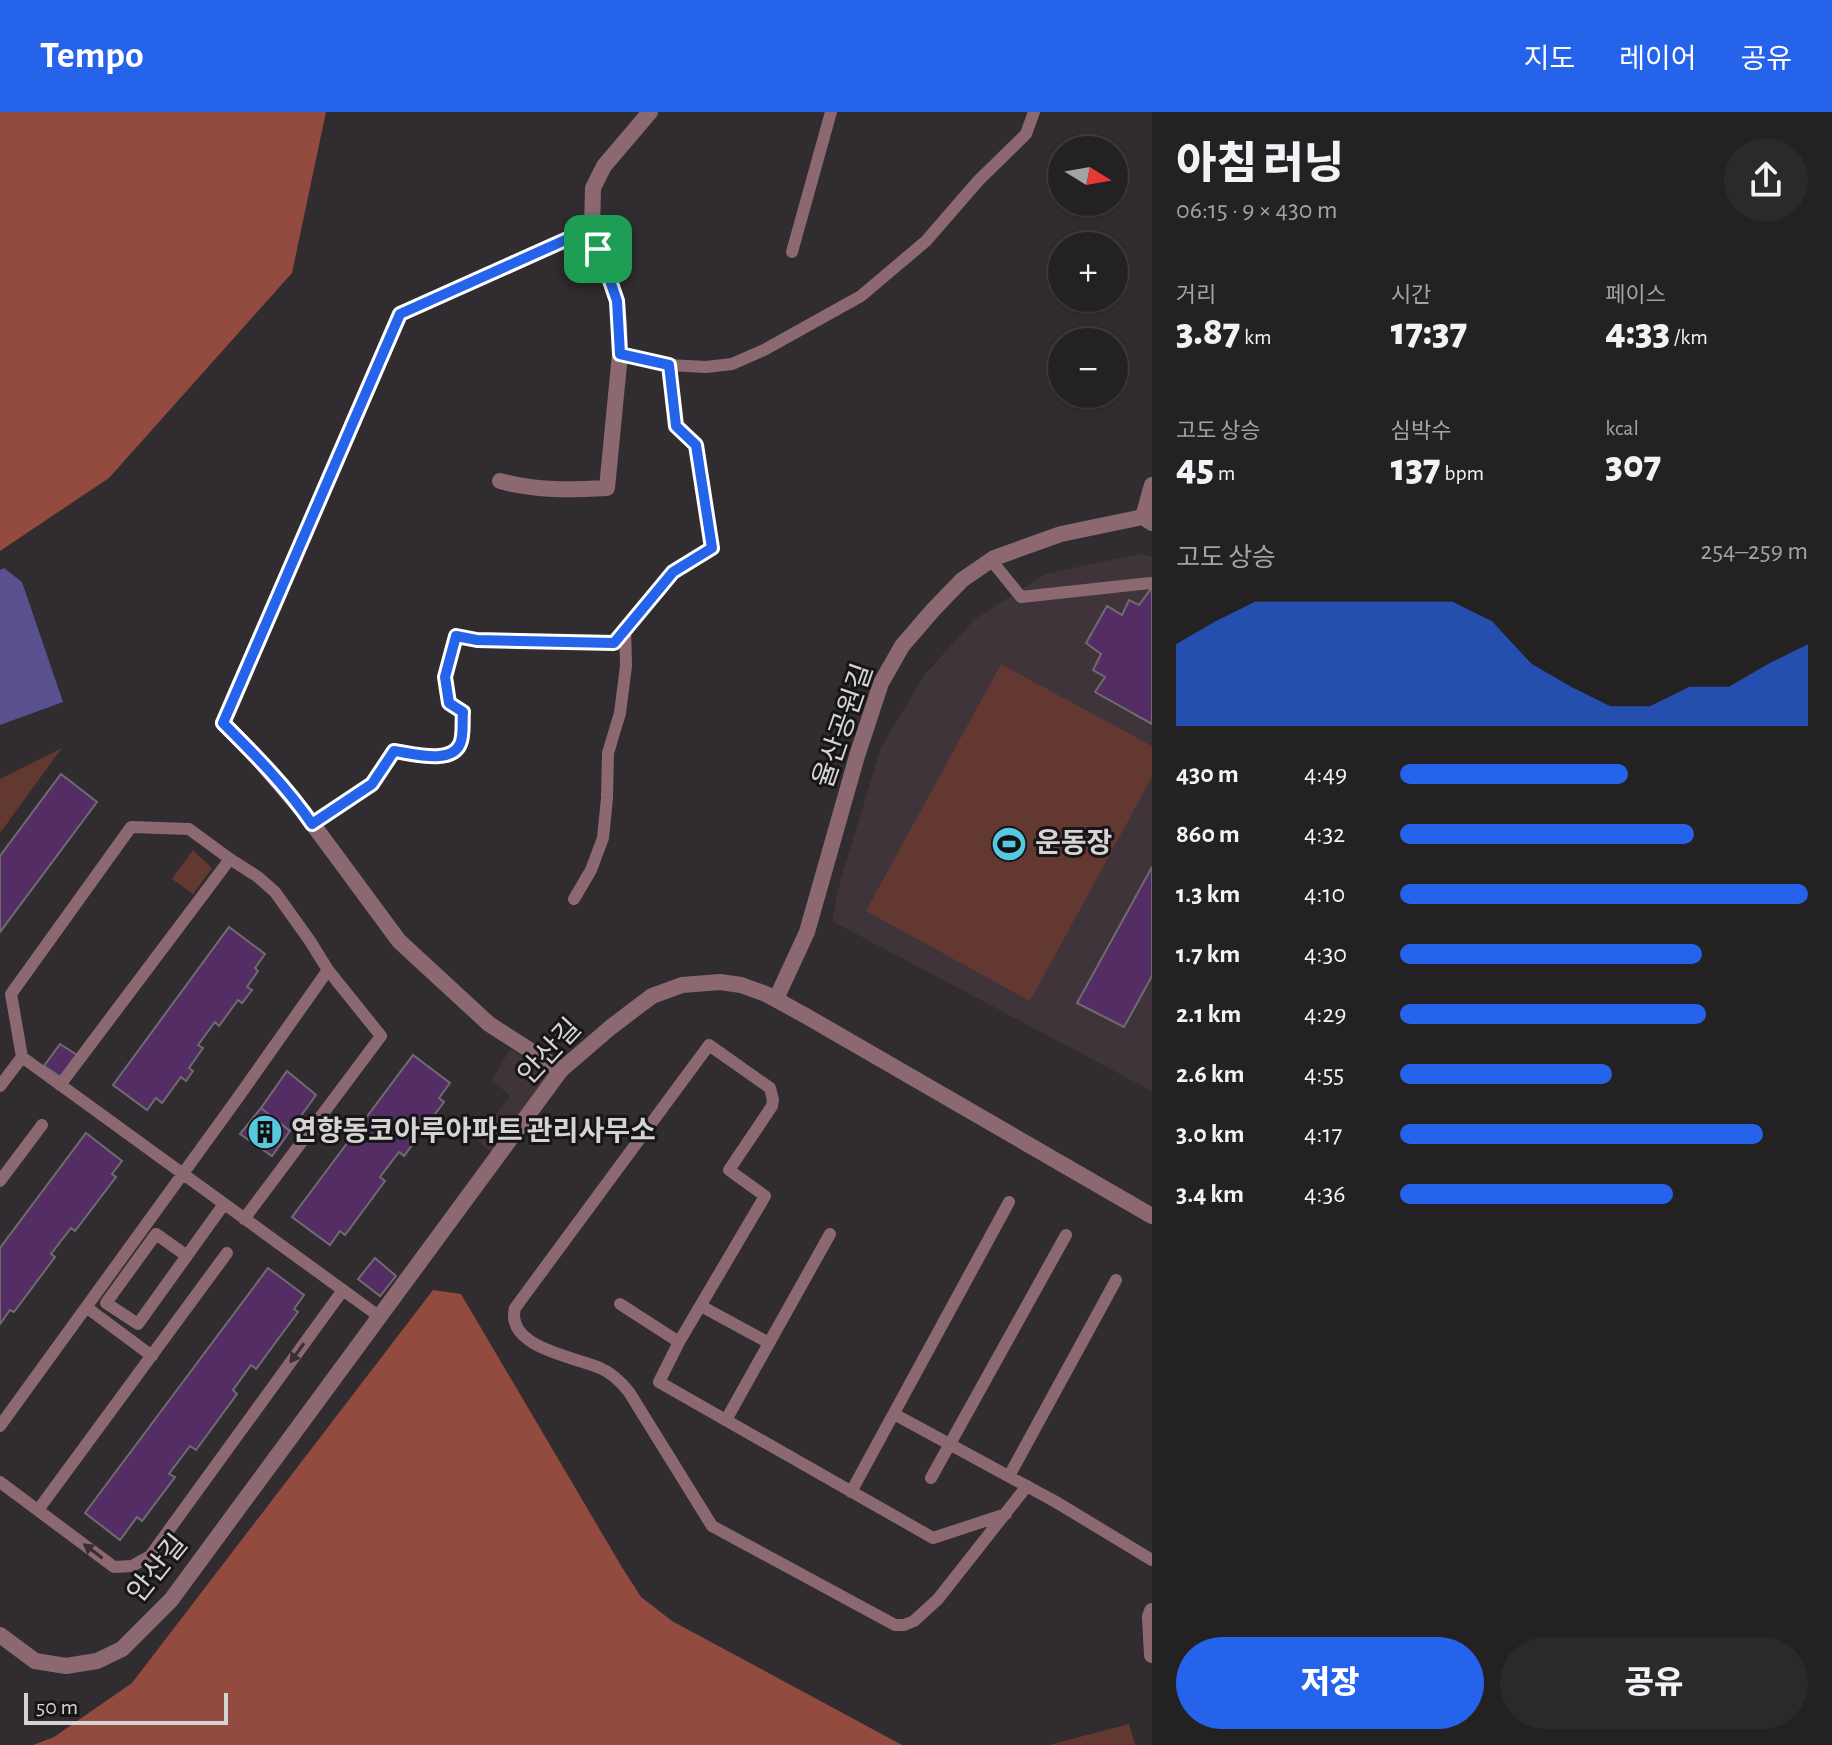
<!DOCTYPE html>
<html lang="ko">
<meta charset="utf-8">
<style>
:root{--surface:#242123;--page:#2c292b;--text:#f1f3f6;--muted:#a3a3a6;--line:#413e41;--accent:#2563eb}
body{margin:0;font-family:"Alegreya Sans","Noto Sans KR",sans-serif;background:var(--page);color:var(--text);height:100vh;display:flex;flex-direction:column;font-size:30px;white-space:nowrap}
*{box-sizing:border-box;margin:0}
p{font-size:26px;color:var(--muted)}
.icon{flex:none;width:44px;height:44px;fill:none;stroke:currentColor;stroke-width:2;stroke-linecap:round;stroke-linejoin:round}
.map{position:relative;flex:1;overflow:hidden}
.details{display:flex;flex-direction:column;background:var(--surface);width:680px}
.details>*{flex:none}
.needle{width:52px;rotate:101deg}
.tools{position:absolute;left:1048px;top:24px;display:grid;gap:16px}
.tools a{display:grid;place-items:center;width:80px;height:80px;border-radius:50%;background:var(--surface);box-shadow:0 2px 6px #0004,0 0 0 2px var(--line);font-size:40px}
.scale{position:absolute;left:24px;bottom:20px;width:204px;box-sizing:border-box;padding-left:8px;border:4px solid #d5d3d4;border-top:0;font-size:22px;line-height:28px;white-space:nowrap;color:#d5d3d4;-webkit-text-stroke:6px #171516;paint-order:stroke}
.pin{position:absolute;display:grid;place-items:center;width:68px;height:68px;color:#fff;margin:-34px;border-radius:16px;box-shadow:0 4px 12px #0006}
.round{display:grid;place-items:center;flex:none;width:84px;height:84px;border-radius:42px;background:var(--page)}
.summary{display:flex;align-items:center;justify-content:space-between;height:136px;padding:0 24px}
h1{font-size:44px;font-weight:800;line-height:60px}
.stats{display:grid;grid-template-columns:repeat(3,1fr);gap:12px;height:136px;padding:8px 24px}
.stats div{display:grid;align-content:center}
.stats b{font-size:40px;font-weight:800}
.stats small{font-size:22px;font-weight:400}
.stats p{font-size:22px}
.chart{height:224px;padding:16px 24px}
.chart p{display:flex;justify-content:space-between}
.chart svg{width:100%;height:144px;margin-top:8px;fill:var(--accent);opacity:.7}
.action{display:flex;gap:16px;margin-top:auto;padding:16px 24px}
.action a{flex:1;height:92px;border-radius:48px;background:var(--accent);color:#fff;font-size:32px;font-weight:800;line-height:92px;text-align:center}
.action a+a{background:var(--page);color:var(--text)}
ul{padding:0 24px;list-style:none;font-size:26px}
li{display:grid;grid-template-columns:128px 96px 1fr;align-items:center;height:60px}
li i{height:20px;border-radius:10px;background:var(--accent)}
header{display:flex;align-items:center;gap:48px;box-sizing:border-box;height:112px;padding:0 40px;background:var(--accent);color:#fff}
header strong{font-size:38px}
nav{display:flex;gap:44px;margin-inline-start:auto;font-size:28px}
main{display:flex;flex:1;min-height:0}
.map>svg:first-child{display:block}
.built{fill:#3e343a}
.green{fill:#623831}
.forest{fill:#934a3f}
.water{fill:#59508f}
.building{fill:#532d64;stroke:#6e6c6f;stroke-width:2}
.lines{fill:none;stroke-linecap:round;stroke-linejoin:round}
.service{stroke:#8c6971;stroke-width:12}
.minor{stroke:#8c6971;stroke-width:16}
.tertiary{stroke:#8c6971;stroke-width:16}
.oneway{fill:#3a2e31}
.route-casing{stroke:#fff;stroke-width:16}
.route{stroke:#2563eb;stroke-width:10}
.labels{text-anchor:middle;dominant-baseline:central;stroke-width:6;stroke-linejoin:round;paint-order:stroke}
.street-label{font-size:28px;fill:#d5d3d4;stroke:#171516}
.poi-label{font-size:28px;font-weight:bold;fill:#d5d3d4;stroke:#171516;text-anchor:start}
</style>
<header>
<strong>Tempo</strong>
<nav><a>지도</a><a>레이어</a><a>공유</a></nav>
</header>
<main>
<div class="map">
<svg width="1152" height="1633" viewBox="0 0 1152 1633">
<rect width="100%" height="100%" fill="#302c2f"/>
<path class="built" d="M1139,442L1152,445V979L832,809L840,770L881,635L926,561L975,507L1045,462Z
M510,937L549,962L491,1040L477,1028L510,984L492,968Z"/>
<path class="green" d="M1001,552L1152,634V665L1030,889L866,799Z
M62,636L0,721V667Z
M193,738L212,756L193,782L172,767Z
M1129,1612L1135,1633H1049Z"/>
<path class="forest" d="M0,0H326L292,161L109,366L0,439Z
M433,1178L461,1182L623,1457L641,1485L672,1509L902,1633H33L54,1625L132,1571Z"/>
<path class="water" d="M4,456L22,470L63,590L0,613V458Z"/>
<path class="building" d="M1150,478L1152,479V612L1095,580L1105,565L1093,558L1101,542L1086,531L1107,494L1122,503L1129,488L1139,493Z
M61,662L97,690L0,820V744Z
M1152,755V864L1124,915L1077,891Z
M229,815L265,842L255,856L258,859L247,875L252,878L242,891L238,888L219,914L215,910L198,933L203,936L189,956L193,959L186,969L181,965L162,991L156,986L147,998L113,973Z
M60,932L77,943L61,965L44,954Z
M413,943L450,971L439,986L444,990L404,1044L399,1040L380,1065L385,1069L345,1123L340,1119L330,1133L292,1105Z
M287,959L316,983L290,1019L261,996Z
M261,996L290,1019L272,1044L240,1022Z
M86,1021L122,1049L112,1062L116,1065L75,1119L71,1116L51,1142L55,1145L14,1200L10,1198L0,1212V1136Z
M375,1146L396,1164L380,1184L358,1167Z
M268,1156L304,1183L294,1197L298,1200L256,1257L251,1253L233,1278L237,1282L196,1338L190,1334L169,1362L175,1365L142,1409L137,1405L120,1428L85,1401Z"/>
<g class="lines">
<path class="service" d="M792,140L831,0
M620,242L669,253L706,255L732,252L764,238L861,184L926,129L978,69L1026,22L1034,0
M991,448L1021,485L1150,471L1152,472
M312,712L372,672L394,639C411,641 451,652 460,632C464,624 462,609 463,600L449,591L445,565L456,524L477,528L614,531L673,460L712,436L696,333L676,314L669,253
M574,787L591,758L603,726L607,686L608,641L620,601L626,554L625,516
M22,945L11,882L131,715L189,717L230,747
M60,973L230,747L258,765L275,780L310,829L328,858L381,924L244,1107
M0,974L22,945L380,1205
M0,1069L42,1013
M187,1144L156,1122L106,1191L138,1212L224,1092
M620,1192L679,1230
M701,1194L769,1231
M86,1195L152,1244
M894,1302L1056,1390L1152,1448
M726,1308L830,1122
M0,1314L237,987L328,858
M1009,1364L1116,1168
M931,1366L1066,1123
M0,1370L114,1455L132,1454L150,1444L343,1178
M851,1380L1009,1090
M38,1398L227,1141
M1006,1402L933,1426L659,1270L679,1230L765,1084L729,1058L772,994L773,988L770,976L709,933L515,1196C505,1236 576,1245 600,1256C612,1261 621,1270 629,1280L712,1414L895,1513H904L914,1509L938,1487L1027,1374"/>
<path class="minor" d="M500,369C537,379 569,378 607,376L620,242L619,211L617,189L592,116L593,76L604,54L650,0
M1143,405L1152,373
M776,887L807,820L857,644L881,571L902,534L933,498L962,468L994,446L1061,422L1143,405L1152,411
M1152,1499L1150,1505L1152,1543
M0,1523L35,1549L66,1554L97,1549L122,1537L171,1488L561,958L489,912L399,829L303,699L252,640L223,611L400,202L592,116"/>
<path class="tertiary" d="M561,958L611,915L652,884L682,873L720,870L741,873L766,882L806,904L1152,1104"/>
</g>
<defs><path id="oneway-solid" d="M-6-.8H1V-3.2L6.5 0L1 3.2V.8H-6Z" transform="scale(2)"/></defs>
<g class="oneway">
<use href="#oneway-solid" transform="translate(297 1241) rotate(126)"/>
<use href="#oneway-solid" transform="translate(93 1439) rotate(-143)"/>
</g>
<g class="lines">
<defs>
<path id="route" d="M592,116L617,189L620,242L669,253L676,314L696,333L712,436L673,460L614,531L477,528L456,524L445,565L449,591L463,600C462,610 464,624 460,632C451,653 411,641 394,639L372,672L312,712C287,675 254,642 223,611L400,202Z"/>
</defs>
<use href="#route" class="route-casing"/>
<use href="#route" class="route"/>
</g>
<defs>
<symbol id="stadium-disc" viewBox="-11 -11 22 22"><circle r="9.5" fill="#56c9e0" stroke="#171516"/><path d="M0-5a6.5 5 0 1 0 0 10a6.5 5 0 1 0 0-10ZM-3.5-1.8h7v3.6h-7Z" fill="#111"/></symbol>
<symbol id="building-disc" viewBox="-11 -11 22 22"><circle r="9.5" fill="#56c9e0" stroke="#171516"/><path d="M-4-6H4V6H1V3H-1V6H-4ZM-2.5-4.3h1.7v1.8h-1.7ZM.8-4.3h1.7v1.8H.8ZM-2.5-1h1.7V.8h-1.7ZM.8-1h1.7V.8H.8Z" fill="#111"/></symbol>
</defs>
<g fill-rule="evenodd">
<use href="#stadium-disc" x="989" y="712" width="40" height="40"/>
<use href="#building-disc" x="245" y="1000" width="40" height="40"/>
</g>
<g class="labels">
<g class="street-label">
<text transform="translate(844 614) rotate(-71)">율산공원길</text>
<text transform="translate(550 940) rotate(-47)">안산길</text>
<text transform="translate(158 1457) rotate(-51)">안산길</text>
</g>
<g class="poi-label">
<text x="1035" y="732">운동장</text>
<text x="291" y="1020">연향동코아루아파트 관리사무소</text>
</g>
</g>
</svg>
<div class="tools">
<a><svg class="needle" viewBox="-14 -14 28 28"><path d="M0-13l5 13h-10z" fill="#e53935"/><path d="M0 13l5-13h-10z" fill="#a3a3a6"/></svg></a>
<a>+</a>
<a>−</a>
</div>
<div class="scale">50 m</div>
<div class="pin" style="left:598px;top:137px;background:#1e9e55"><svg class="icon" aria-label="arrive" viewBox="0 0 24 24"><path d="M6 21V4h12l-3 4 3 4H6"/></svg></div>
</div>
<section class="details">
<div class="summary"><div><h1>아침 러닝</h1><p>06:15 · 9 × 430 m</p></div><a class="round"><svg class="icon" aria-label="share" viewBox="0 0 24 24"><path d="M12 15V3M7 8l5-5 5 5M5 13v7h14v-7"/></svg></a></div>
<div class="stats">
<div><p>거리</p><b>3.87<small> km</small></b></div>
<div><p>시간</p><b>17:37</b></div>
<div><p>페이스</p><b>4:33<small> /km</small></b></div>
</div>
<div class="stats">
<div><p>고도 상승</p><b>45<small> m</small></b></div>
<div><p>심박수</p><b>137<small> bpm</small></b></div>
<div><p>kcal</p><b>307</b></div>
</div>
<div class="chart"><p><span>고도 상승</span>254–259 m</p>
<svg viewBox="0 0 160 44" preserveAspectRatio="none"><path d="M0 44V19L10 12L20 6L30 6L40 6L50 6L60 6L70 6L80 12L90 25L100 32L110 38L120 38L130 32L140 32L150 25L160 19V44z"/></svg>
</div>
<ul>
<li><b>430 m</b>4:49<i style="width:56%"></i></li>
<li><b>860 m</b>4:32<i style="width:72%"></i></li>
<li><b>1.3 km</b>4:10<i style="width:100%"></i></li>
<li><b>1.7 km</b>4:30<i style="width:74%"></i></li>
<li><b>2.1 km</b>4:29<i style="width:75%"></i></li>
<li><b>2.6 km</b>4:55<i style="width:52%"></i></li>
<li><b>3.0 km</b>4:17<i style="width:89%"></i></li>
<li><b>3.4 km</b>4:36<i style="width:67%"></i></li>
</ul>
<div class="action"><a>저장</a><a>공유</a></div>
</section>
</main>
